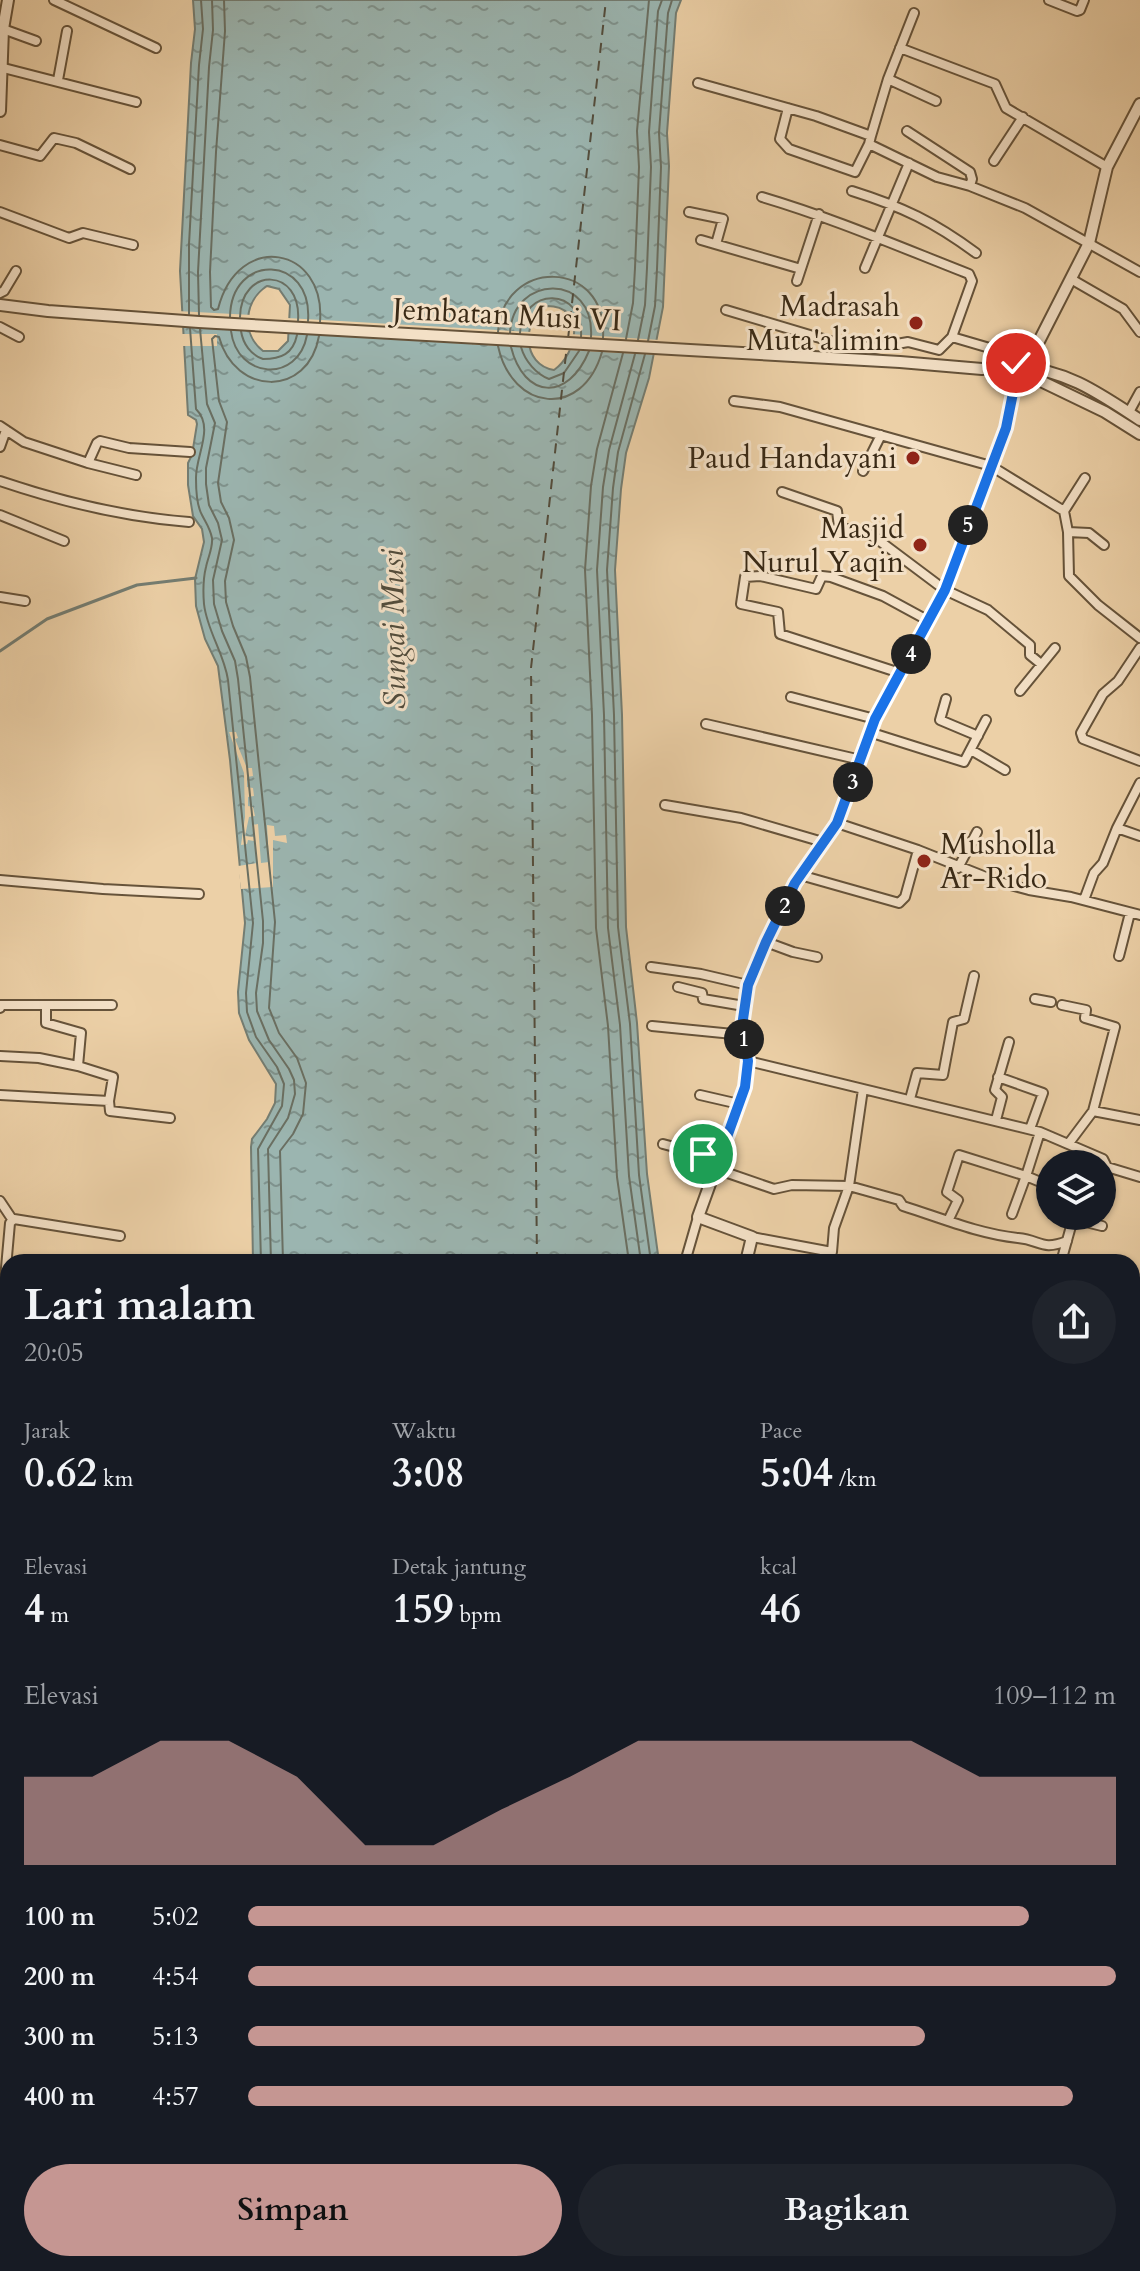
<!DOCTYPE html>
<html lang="id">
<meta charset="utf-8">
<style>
:root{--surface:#171b24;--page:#20242c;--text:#f1f3f6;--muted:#9ea1a6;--accent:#c59692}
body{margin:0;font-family:Cardo,serif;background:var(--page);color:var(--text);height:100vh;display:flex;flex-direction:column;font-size:30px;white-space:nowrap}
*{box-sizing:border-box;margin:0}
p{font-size:26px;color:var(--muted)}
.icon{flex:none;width:44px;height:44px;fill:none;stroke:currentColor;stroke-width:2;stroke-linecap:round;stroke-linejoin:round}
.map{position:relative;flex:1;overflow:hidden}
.drawer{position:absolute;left:0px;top:1254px;width:1140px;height:1018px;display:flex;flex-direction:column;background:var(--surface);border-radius:24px 24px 0 0;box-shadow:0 2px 6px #0004}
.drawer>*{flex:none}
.controls{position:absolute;left:1036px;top:1150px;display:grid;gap:16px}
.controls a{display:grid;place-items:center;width:80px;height:80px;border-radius:50%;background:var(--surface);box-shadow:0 2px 6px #0004;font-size:40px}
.pin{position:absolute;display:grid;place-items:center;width:68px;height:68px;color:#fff;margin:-34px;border:4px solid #fff;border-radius:50%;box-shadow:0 2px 8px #0007}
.km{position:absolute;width:40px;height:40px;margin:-20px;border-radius:50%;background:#222;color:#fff;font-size:22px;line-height:40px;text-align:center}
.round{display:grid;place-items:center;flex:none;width:84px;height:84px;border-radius:42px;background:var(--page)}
.summary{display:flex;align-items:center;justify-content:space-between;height:136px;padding:0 24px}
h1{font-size:44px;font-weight:800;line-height:60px}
.figures{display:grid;grid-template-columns:repeat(3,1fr);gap:12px;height:136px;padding:8px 24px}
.figures div{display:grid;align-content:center}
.figures b{font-size:40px;font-weight:800}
.figures small{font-size:22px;font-weight:400}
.figures p{font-size:22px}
.chart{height:224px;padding:16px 24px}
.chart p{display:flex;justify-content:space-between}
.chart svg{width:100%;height:144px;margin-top:8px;fill:var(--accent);opacity:.7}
.primary-button{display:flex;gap:16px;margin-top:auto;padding:16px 24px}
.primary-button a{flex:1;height:92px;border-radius:48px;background:var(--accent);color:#111;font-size:32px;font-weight:800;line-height:92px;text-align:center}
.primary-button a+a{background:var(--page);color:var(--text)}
ul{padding:0 24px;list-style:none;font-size:26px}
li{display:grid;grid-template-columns:128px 96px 1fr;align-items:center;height:60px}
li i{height:20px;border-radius:10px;background:var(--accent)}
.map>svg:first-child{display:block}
.water{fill:url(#water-ripples);stroke:#747d72;stroke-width:2;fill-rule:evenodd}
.pier{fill:#ecd0a7}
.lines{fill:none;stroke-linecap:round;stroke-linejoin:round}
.shore{stroke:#6a6f62;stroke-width:2}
.stream{stroke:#747d72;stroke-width:3}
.ferry{stroke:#524c3c;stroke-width:2;stroke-dasharray:10 8;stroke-linecap:butt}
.minor-casing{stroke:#66533a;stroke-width:12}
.tertiary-casing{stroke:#66533a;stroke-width:14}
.trunk-casing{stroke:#392915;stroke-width:18}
.minor{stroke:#f3e0c6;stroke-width:8}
.tertiary{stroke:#f3e0c6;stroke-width:10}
.trunk{stroke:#e6b874;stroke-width:14}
.rail-casing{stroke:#392915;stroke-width:6}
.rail{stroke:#f3e0c6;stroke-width:3;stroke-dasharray:9;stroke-linecap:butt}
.route-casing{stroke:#fff;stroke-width:16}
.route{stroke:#1a73e8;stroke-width:10}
.poi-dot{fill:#8f2418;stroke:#f3e0c6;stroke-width:3}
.labels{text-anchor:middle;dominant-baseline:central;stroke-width:6;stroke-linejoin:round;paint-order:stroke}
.poi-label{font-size:30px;fill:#392915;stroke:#f3e0c6;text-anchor:end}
.street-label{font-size:30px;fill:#392915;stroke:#f3e0c6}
.water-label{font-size:32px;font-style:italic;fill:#524c3c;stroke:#f3e0c6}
</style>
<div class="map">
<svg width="1140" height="2271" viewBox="0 0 1140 2271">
<defs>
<pattern id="water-ripples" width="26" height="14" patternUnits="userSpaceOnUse" patternTransform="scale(2)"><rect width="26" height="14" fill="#9bb5b0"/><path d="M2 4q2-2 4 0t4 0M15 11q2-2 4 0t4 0" fill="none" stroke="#7f938e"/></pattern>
</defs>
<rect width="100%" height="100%" fill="#ecd0a7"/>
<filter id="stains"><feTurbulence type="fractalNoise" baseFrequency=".0025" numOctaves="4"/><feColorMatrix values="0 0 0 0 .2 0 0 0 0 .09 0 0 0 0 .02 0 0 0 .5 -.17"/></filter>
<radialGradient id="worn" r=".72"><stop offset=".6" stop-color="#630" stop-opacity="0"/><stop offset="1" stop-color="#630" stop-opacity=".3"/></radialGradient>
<path class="water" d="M193,0H681L676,13L667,133L669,166L663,307L649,378L626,453L621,489L615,570L622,715L626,927L637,1023L647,1174L659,1262H253L251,1147L252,1139L267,1119L275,1103L276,1084L249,1040L239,1013L238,992L245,923L230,760L218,666L205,639L196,606L195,579L204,542L202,529L193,516L188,485V463L192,455L197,424L196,420L188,415L180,271L191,63L195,29ZM267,286L279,289L290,305L288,341L278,351H263C241,334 244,301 267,286ZM547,306C587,306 577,354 554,370C522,365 521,320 547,306Z
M1132,1816L1140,1822V2103L1132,2098Z
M190,2264H561L557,2271H184Z"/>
<path class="pier" d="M177,311L252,315L253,331L178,327Z
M287,318L532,332L534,348L285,333Z
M182,334H217V346H182Z
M570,334L660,340L657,355L566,350Z
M229,732H236L238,738L235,739L247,768H252L253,776L247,777V787L253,788L254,796L248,797V806L253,807L255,816L249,817L245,836L254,837L252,825L258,824L261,863L269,862L267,825L274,826L275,836L286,835L287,843L273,840V887L241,889L238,866L257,863L254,841L248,840L247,844L241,845L245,817L244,773Z"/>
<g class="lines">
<path class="shore" d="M224,0L225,31L216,152L210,272L211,307L214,310L218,309C238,230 326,246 320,322
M189,314V244L199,65L203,29L201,0
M199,315L198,272L209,67L213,30L212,0
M230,317C231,252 313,254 308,321
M240,317C241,266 302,267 298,321
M190,328L196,409C215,428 195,456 196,479C196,490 197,506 202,515C206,523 210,528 212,538C213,548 208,557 206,567C203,579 203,592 204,604C207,631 224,653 228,680L253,923L246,993L247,1012L256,1037L277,1067L284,1084L282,1106L258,1149L261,1262
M200,329L207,404L215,423L206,468V484L209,505L218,523L222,540L213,580L214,604L222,631L235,661L238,679L263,921V943L256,993L257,1011L269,1040L289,1069L294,1080L295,1094L288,1118L268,1149L271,1262
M231,331C237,379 298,384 307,335
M241,331C243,344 251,355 263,359C281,359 293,354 297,335
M498,332C502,258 608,257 603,338
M510,333C513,274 595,272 591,337
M520,333C522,287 584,285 581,337
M626,339L633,303L635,268L639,167L637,131L649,0
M638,340L645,305L647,268L651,167L649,132L658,11L662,0
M648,341L655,306L657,269L661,167L659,133L668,13L672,0
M498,346C512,411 582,420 602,352
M511,347C524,399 568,402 589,351
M521,347C525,361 536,374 549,379L564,373L579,351
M623,353L597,449L591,486L585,570L592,715L596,928L608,1026L617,1177L629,1262
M635,354L609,450L603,487L597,570L604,715L608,928L620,1025L629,1176L641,1262
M645,354L618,452L613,488L607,570L614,715L618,927L630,1024L639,1175L651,1262
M283,1262L280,1151L293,1134L303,1114L306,1083L297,1058L279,1033L269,1008L275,922L250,677L246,657L233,626L226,602L225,581L234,540L229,518L221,502L218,483L227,422L219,401L212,339L215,336L219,337C235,396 308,398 319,336"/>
<path class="stream" d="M0,651L47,619L137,585L196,578"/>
<path class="ferry" d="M568,339L606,0
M537,1262L531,668L567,345"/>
<defs>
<path id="minor" d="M54,0L156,48
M1049,0L1077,11L1080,10L1084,0
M3,29L36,41
M900,48L995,84L1006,108L1107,167
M0,67L136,102
M888,79L936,101
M58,80L67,31
M698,83L816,116L871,136L869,144
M788,108L780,139L789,149L855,172L869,144L937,177L970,186L1025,208L1140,272
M907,131L970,172L972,179L970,186
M871,136L888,79L914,13
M0,145L40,156L54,138L76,143L130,169
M994,161L1023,117
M852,191C903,207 934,222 976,253
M0,212L69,238L83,233L133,245
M689,212L723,219L716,244
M701,240L801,269
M865,268L909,163
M1071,279L1123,309L1140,332
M797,281L819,214
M0,293L4,291L16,271
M726,310L830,341L874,348L908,342L939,350L952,337L972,281L969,274C900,247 833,218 762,197
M0,327L19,337
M952,337L1027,359
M734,401L780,407L991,466L1064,511L1085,478
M1129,412L1140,392
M0,426L24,442L88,463L97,443L100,441L129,448L190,452
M0,447L6,430
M88,463L136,475
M863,471L881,435
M0,481C62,502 124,517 189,522
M782,492L837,511L839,527L869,534L877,539L945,590L988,610L1030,645V655L1041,664
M1064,511L1068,532L1069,576L1098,605L1140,638
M0,515L64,541
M1068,532L1089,533L1104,545
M0,597L25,601
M1140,648L1118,681L1103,694L1081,733L1083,739L1140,761
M900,673L780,634L778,612L741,604L745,577L760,576L816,589L822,576L831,577L883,596L929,621
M1020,691L1055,648
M791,697L875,719
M946,699L940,720L978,736
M706,724L861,760
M869,732L964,762L986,720
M971,750L1005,770
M665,805L741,818L823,842
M837,823L918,850L996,881L1029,890L1071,897L1140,915
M1117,828L1140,836
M958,868L977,832
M800,875L899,903L905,897L918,850
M0,880L103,889L199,894
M1084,900L1094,873L1103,863L1117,828L1140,783
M766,942L793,952L817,957
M1119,956L1130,913
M651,967L701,974L748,985
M678,987L702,993L703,999L744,1006
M1035,999L1051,1002
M46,1005V1023L81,1033L78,1066L113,1077L109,1101
M1062,1005L1086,1010L1085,1018L1115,1027L1093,1111L1069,1143
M0,1008L1,1005H112
M652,1026L743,1035
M0,1056L39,1058L78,1066
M748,1061L1040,1132L1103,1159L1107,1167L1140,1177
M998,1077L1043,1093L1030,1129
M863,1089L849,1186L899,1200L903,1206C941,1218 979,1234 1018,1238C1041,1240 1041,1251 1067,1241
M0,1095L109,1101L110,1111L170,1118
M700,1095L739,1104
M910,1099L917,1073L943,1075L953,1022L964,1019L974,976
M1093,1111L1140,1120
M996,1120L1002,1097L995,1090L1009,1042
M1040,1132L1026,1176L1050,1186
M663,1144L719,1159
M716,1169L774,1189L792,1185L849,1186L834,1228L832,1252L752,1237
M0,1201L12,1219
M1062,1216L1102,1226
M948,1221L958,1200L947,1192L959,1155L1026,1176L1012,1214
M685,1262L698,1217
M1061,1262L1073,1219
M0,1290H4L10,1223L14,1219L120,1236
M0,1330L8,1331
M1132,1360L1140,1336
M1132,1378L1140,1380
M0,1385H8
M0,1417L8,1412
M1132,1430L1140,1431
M0,1461L8,1462
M1132,1549L1140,1528
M1132,1588L1140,1571
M0,1621H8
M0,1651L8,1679
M1132,1709L1140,1694
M1132,1751L1140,1736
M0,1807H8
M0,1952L2,1943L8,1940
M0,2005L8,2006
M0,2221L8,2228
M1132,2257L1140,2260
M0,2260L14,2271
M33,2271L37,2264
M1010,2271L1012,2264"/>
<path id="tertiary" d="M0,111L3,29L8,0
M0,305L48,311L199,322L900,362L982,369L1012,366
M1021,366L1036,347L1089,243L1107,167L1140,104
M1021,368C1066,369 1103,396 1140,420
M1020,371L1105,412L1140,434
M746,1262L752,1237L698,1217L745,1087L748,1061L742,1026L748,985L766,942L795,883L837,823L875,719L945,590L1006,428L1017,373L1021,369L1016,363
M1132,1726L1140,1730"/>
<path id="trunk" d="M1132,2102L1140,2092
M1132,2147L1140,2137
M1051,2271L1054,2264"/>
</defs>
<use href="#minor" class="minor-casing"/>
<use href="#tertiary" class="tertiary-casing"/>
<use href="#trunk" class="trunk-casing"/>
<use href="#minor" class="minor"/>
<use href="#tertiary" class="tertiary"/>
<use href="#trunk" class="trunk"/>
<defs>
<path id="rail" d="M962,2271L964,2264"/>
</defs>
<use href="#rail" class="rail-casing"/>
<use href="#rail" class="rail"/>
</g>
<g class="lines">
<defs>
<path id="route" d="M703,1154L719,1159L745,1087L748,1061L742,1026L748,985L766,942L795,883L837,823L875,719L945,590L1006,428L1017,373L1021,369L1016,363"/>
</defs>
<use href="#route" class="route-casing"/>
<use href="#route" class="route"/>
</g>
<g class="poi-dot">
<circle cx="916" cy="323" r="8"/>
<circle cx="913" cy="458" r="8"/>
<circle cx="920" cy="545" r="8"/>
<circle cx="924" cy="861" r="8"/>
</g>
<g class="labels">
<g class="poi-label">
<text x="900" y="306">Madrasah<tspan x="900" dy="34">Muta'alimin</tspan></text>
<text x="897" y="458">Paud Handayani</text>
<text x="904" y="528">Masjid<tspan x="904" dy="34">Nurul Yaqin</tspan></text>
<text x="940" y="844" text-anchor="start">Musholla<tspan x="940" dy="34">Ar-Rido</tspan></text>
</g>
<g class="street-label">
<text transform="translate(507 315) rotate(3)">Jembatan Musi VI</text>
</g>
<g class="water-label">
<text transform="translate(394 629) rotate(-91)">Sungai Musi</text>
</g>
</g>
<rect width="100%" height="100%" filter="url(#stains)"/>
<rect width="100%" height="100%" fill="url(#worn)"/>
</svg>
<div class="controls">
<a><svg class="icon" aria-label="layers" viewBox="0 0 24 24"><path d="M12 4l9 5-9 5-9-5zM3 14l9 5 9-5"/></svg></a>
</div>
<div class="pin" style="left:703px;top:1154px;background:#1e9e55"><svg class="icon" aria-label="arrive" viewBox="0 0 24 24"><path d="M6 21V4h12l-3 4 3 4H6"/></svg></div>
<div class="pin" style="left:1016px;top:363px;background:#d93025"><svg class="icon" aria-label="check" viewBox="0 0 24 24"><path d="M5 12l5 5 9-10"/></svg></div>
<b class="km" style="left:744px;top:1039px">1</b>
<b class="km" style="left:785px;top:906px">2</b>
<b class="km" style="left:853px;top:782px">3</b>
<b class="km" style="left:911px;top:654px">4</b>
<b class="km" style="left:968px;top:525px">5</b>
<section class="drawer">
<div class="summary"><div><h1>Lari malam</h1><p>20:05</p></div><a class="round"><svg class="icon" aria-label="share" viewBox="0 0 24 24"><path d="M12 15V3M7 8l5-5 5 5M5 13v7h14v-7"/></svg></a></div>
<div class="figures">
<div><p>Jarak</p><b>0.62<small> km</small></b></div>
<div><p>Waktu</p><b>3:08</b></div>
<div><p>Pace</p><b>5:04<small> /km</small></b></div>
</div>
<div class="figures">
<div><p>Elevasi</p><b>4<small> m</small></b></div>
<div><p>Detak jantung</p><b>159<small> bpm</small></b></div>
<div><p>kcal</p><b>46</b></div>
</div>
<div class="chart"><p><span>Elevasi</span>109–112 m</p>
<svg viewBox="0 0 160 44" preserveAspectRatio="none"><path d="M0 44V17L10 17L20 6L30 6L40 17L50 38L60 38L70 27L80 17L90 6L100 6L110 6L120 6L130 6L140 17L150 17L160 17V44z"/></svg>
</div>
<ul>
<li><b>100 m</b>5:02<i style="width:90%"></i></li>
<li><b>200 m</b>4:54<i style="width:100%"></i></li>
<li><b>300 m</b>5:13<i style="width:78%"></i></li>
<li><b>400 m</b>4:57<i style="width:95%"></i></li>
</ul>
<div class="primary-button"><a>Simpan</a><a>Bagikan</a></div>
</section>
</div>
